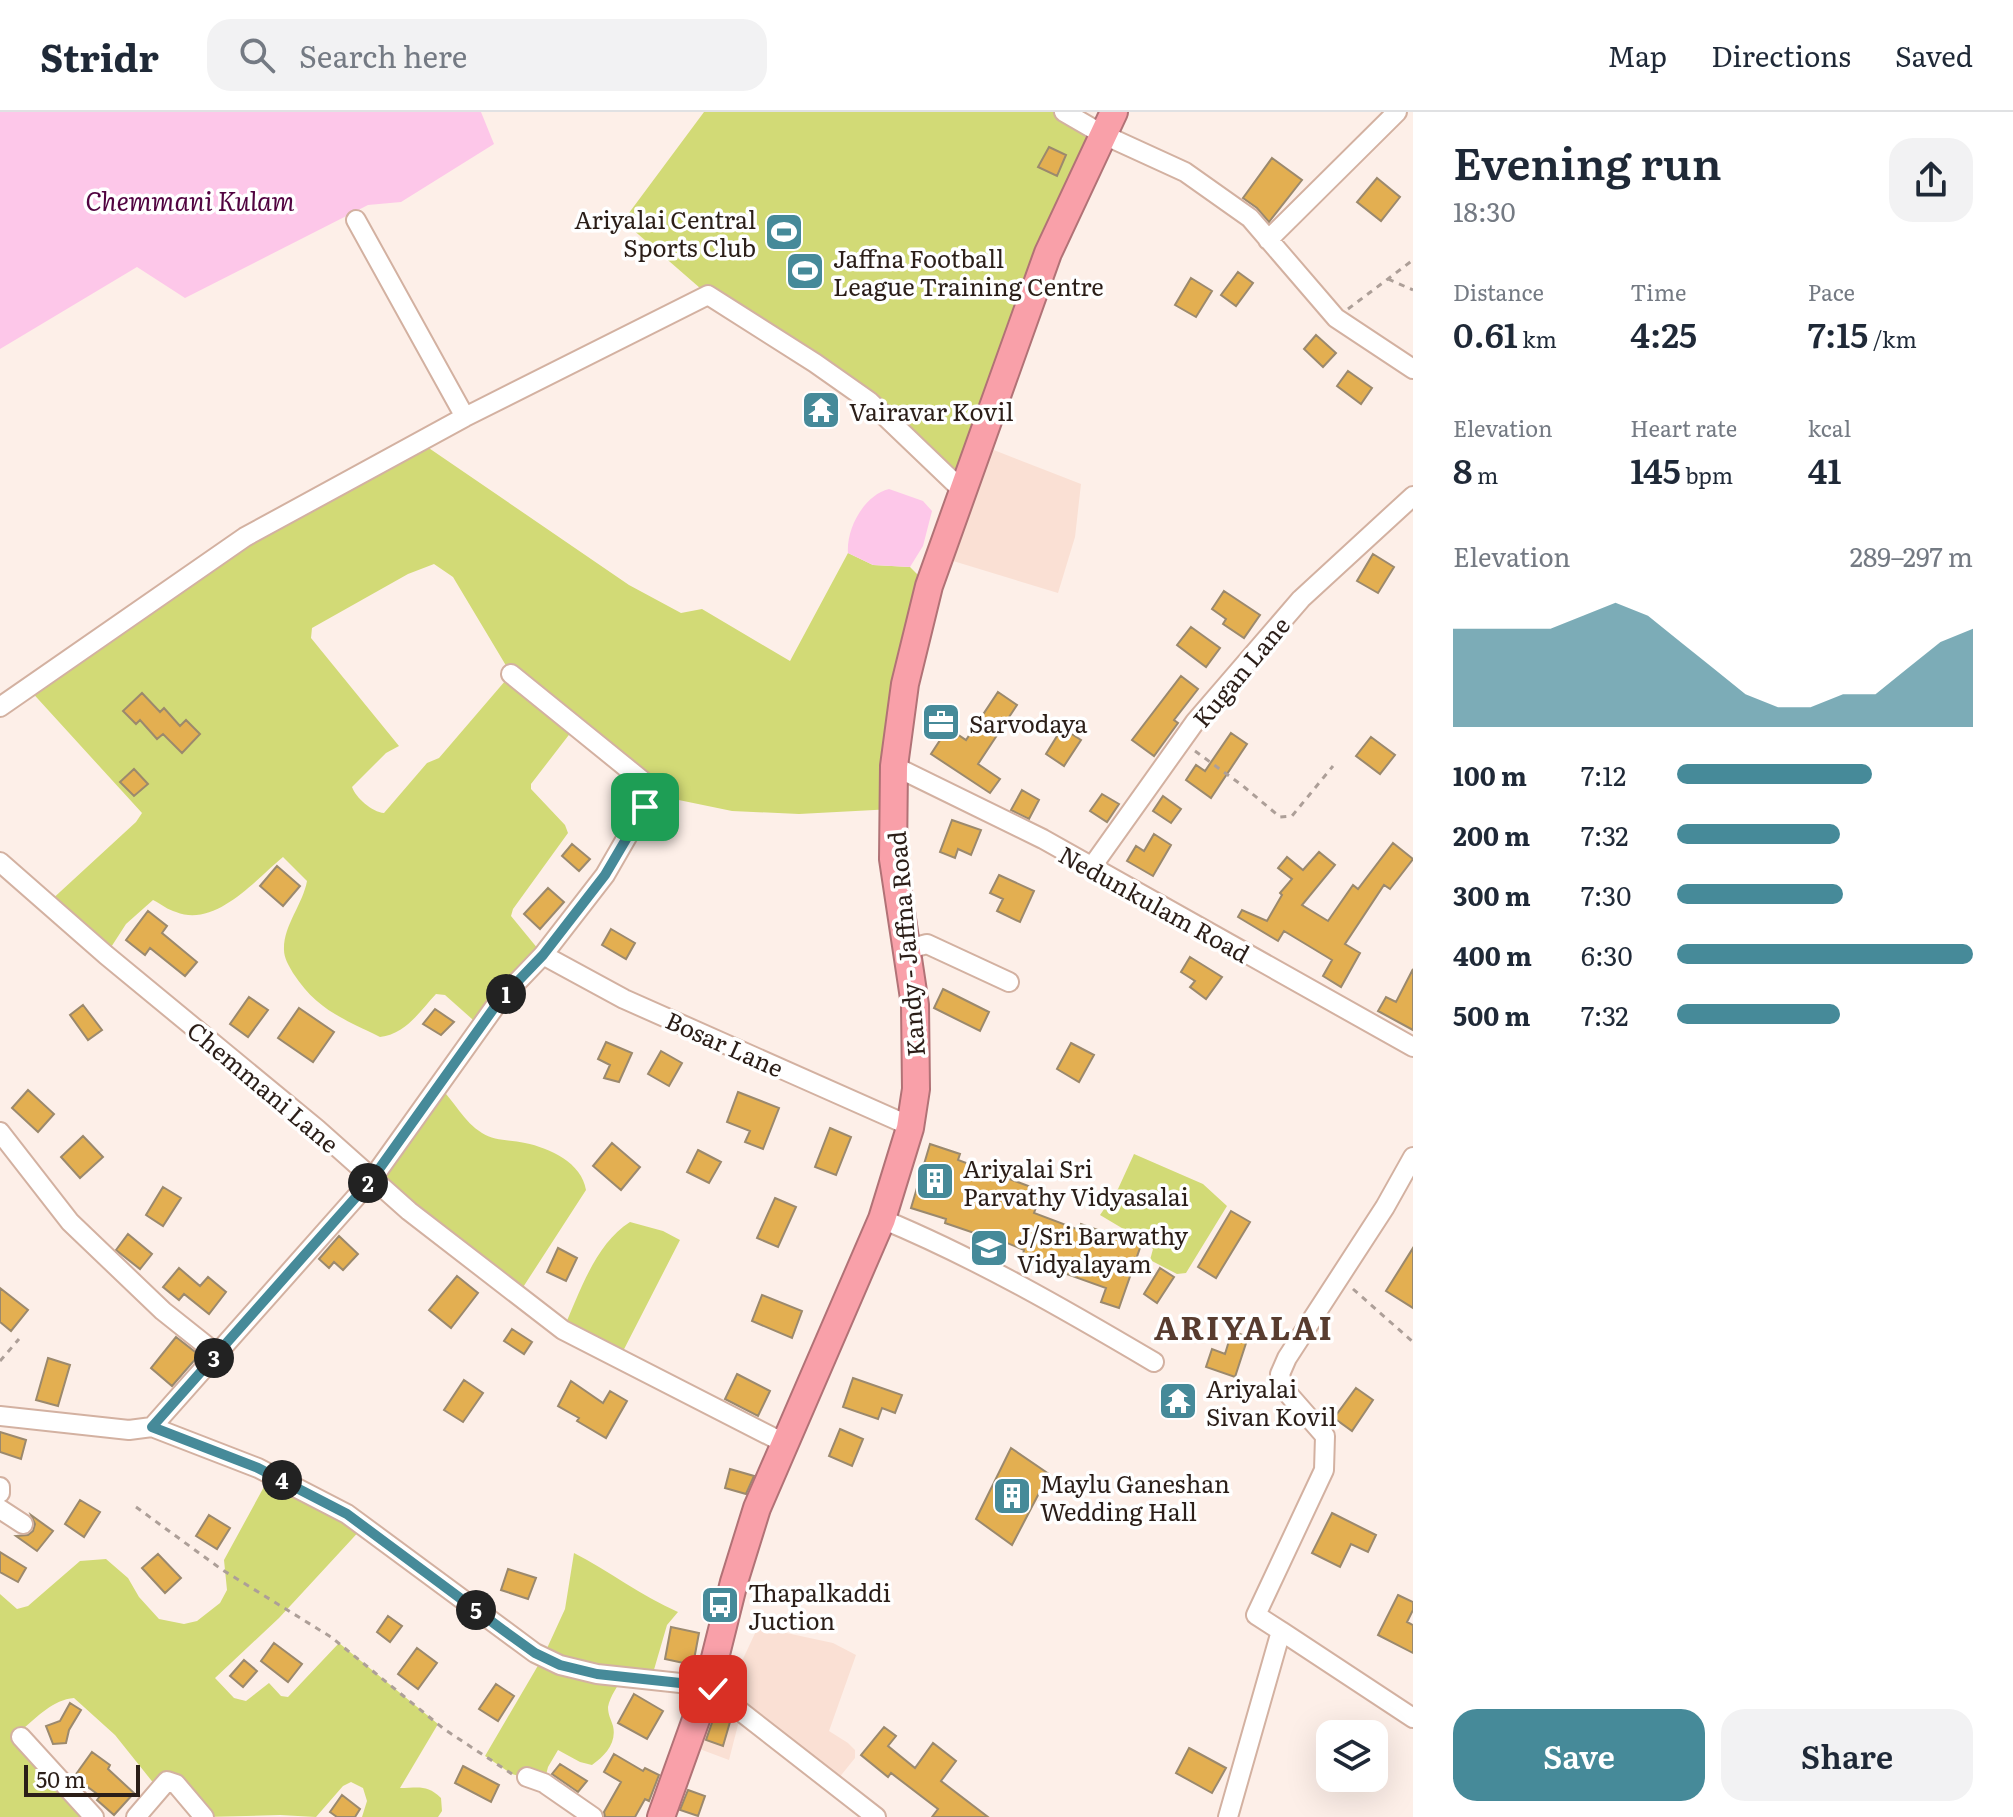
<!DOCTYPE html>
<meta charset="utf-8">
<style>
:root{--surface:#fff;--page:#f2f2f3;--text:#1f2937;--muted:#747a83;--line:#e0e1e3;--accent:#468a99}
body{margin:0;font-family:Literata,serif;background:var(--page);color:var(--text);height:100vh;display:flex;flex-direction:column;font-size:30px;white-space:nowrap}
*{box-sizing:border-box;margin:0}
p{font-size:26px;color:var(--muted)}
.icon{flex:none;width:44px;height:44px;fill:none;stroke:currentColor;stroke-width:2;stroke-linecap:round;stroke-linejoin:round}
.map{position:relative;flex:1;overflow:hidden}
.drawer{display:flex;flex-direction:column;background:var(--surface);width:600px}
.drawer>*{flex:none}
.controls{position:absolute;left:1316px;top:1608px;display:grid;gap:16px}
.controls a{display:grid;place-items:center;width:72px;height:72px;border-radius:16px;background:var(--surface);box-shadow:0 8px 32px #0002;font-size:40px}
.scale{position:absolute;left:24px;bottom:20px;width:116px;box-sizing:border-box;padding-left:8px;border:4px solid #2b1e18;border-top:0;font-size:22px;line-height:28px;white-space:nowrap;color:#2b1e18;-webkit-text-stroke:6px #fff;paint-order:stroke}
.pin{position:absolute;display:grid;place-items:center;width:68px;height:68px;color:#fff;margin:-34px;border-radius:16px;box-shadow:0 4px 12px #0006}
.km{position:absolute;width:40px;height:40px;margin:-20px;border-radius:50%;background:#222;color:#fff;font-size:22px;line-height:40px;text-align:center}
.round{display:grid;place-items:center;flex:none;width:84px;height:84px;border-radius:24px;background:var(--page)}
.overview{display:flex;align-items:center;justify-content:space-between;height:136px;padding:0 40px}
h1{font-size:44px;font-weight:600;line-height:60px}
.stats{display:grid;grid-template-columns:repeat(3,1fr);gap:12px;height:136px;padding:8px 40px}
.stats div{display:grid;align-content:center}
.stats b{font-size:34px;font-weight:600}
.stats small{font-size:22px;font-weight:400}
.stats p{font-size:22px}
.chart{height:224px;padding:16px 40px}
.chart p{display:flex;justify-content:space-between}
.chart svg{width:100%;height:144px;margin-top:8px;fill:var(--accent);opacity:.7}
.cta{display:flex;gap:16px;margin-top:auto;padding:16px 40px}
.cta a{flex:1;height:92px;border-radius:24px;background:var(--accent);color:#fff;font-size:32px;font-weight:600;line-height:92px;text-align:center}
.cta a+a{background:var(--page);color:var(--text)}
ul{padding:0 40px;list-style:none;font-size:26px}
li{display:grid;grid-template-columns:128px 96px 1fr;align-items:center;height:60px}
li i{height:20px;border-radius:10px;background:var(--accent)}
header{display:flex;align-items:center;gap:48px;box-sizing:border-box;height:112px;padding:0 40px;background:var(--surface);border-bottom:2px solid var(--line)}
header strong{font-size:38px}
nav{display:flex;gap:44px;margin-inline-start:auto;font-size:28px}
.search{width:560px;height:72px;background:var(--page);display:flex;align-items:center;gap:20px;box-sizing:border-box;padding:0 28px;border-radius:24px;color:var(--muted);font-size:30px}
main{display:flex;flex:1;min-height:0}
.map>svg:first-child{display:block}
.built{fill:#fae0d4}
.green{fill:#d2da76;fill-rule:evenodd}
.water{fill:#fdc7e9}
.building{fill:#e3af51;stroke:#9b896d;stroke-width:2}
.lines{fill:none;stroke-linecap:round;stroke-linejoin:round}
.minor-casing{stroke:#d3b1a1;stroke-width:22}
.highway-casing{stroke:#b17276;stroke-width:30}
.path{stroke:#ad9f98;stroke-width:3;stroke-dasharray:6 6;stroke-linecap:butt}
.minor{stroke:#fff;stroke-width:18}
.highway{stroke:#f9a0a9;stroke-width:26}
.route-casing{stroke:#fff;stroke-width:16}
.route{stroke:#468a99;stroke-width:10}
.labels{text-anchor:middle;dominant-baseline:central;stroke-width:7;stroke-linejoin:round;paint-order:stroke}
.poi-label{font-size:24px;fill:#2b1e18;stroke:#fff;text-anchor:start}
.street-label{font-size:24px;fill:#2b1e18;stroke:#fff}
.water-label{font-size:26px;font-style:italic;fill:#510340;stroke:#fff}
.district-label{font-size:32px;font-weight:bold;letter-spacing:2px;fill:#583c2f;stroke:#fff}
</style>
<header>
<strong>Stridr</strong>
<div class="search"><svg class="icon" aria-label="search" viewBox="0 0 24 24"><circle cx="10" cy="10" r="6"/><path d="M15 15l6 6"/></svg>Search here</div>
<nav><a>Map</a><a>Directions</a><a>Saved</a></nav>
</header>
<main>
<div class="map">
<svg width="1413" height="1705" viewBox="0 0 1413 1705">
<rect width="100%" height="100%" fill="#fdefe8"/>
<path class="built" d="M981,333L1081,372L1075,425L1058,481L940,445Z
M758,1515L833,1531L856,1543L829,1619L848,1631L855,1638V1646L834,1672L741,1601L729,1648L697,1636L716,1544L742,1549Z"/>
<path class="green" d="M704,0H1064L1102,22L963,379L869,289L708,183L623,109Z
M420,330L629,473L681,501L702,497L790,549L848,441L873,453L910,455L929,474L893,697L799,702L732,699L669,686L654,678L575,615L531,672V677L565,713L568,721L513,797L511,804L543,843L481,915L445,883L436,882C420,899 406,922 380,925C342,906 317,898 293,861C289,854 284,846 284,838C283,814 303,792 307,769L283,745C256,767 216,816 176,800C168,798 161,792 153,788L126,812L106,843L48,791L136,710L142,701L28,576L245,425ZM434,452L453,465L511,562L439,646L427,651L384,701C372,700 356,686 352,675L386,641L399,634L311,526L312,516L408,462Z
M439,974C454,989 464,1010 482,1021C494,1029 512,1028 525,1031C550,1036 582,1051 586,1078L518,1183L372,1067Z
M1134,1042L1203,1072L1227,1094L1186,1161L1177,1162L1150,1148L1153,1137L1147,1131L1100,1103L1118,1077Z
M630,1110L663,1119L680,1128L619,1247L563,1218C579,1182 595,1132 630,1110Z
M271,1362L364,1414L279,1506L215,1566L234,1586L246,1589L269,1571L281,1584L288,1585L339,1531L438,1612L400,1676C418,1676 427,1672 441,1686L442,1699L438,1705H362L367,1689L363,1676L351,1670L343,1674L316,1705L280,1703L204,1705L176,1672L159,1678L115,1623L74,1586C53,1588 38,1604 23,1617L92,1705H0V1482L17,1497L28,1494L80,1449L106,1447L128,1466L139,1485L159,1507L184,1512L197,1509L220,1491L227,1478L224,1448Z
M574,1441C609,1459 641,1484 678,1500L667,1513L651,1568L623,1565C618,1574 610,1584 608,1595C608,1603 611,1607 613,1614C617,1631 605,1644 592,1653L580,1650L558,1638L548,1655L544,1671L512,1662L485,1644L543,1545L565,1497Z"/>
<path class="water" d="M0,0H481L494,32L401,90L368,93L185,186L137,155L0,237Z
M889,377L923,389L932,399L923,434L910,455L873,453L848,441C846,417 864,383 889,377Z"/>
<path class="building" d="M1049,35L1066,43L1057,64L1038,55Z
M1272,46L1302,68L1269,110L1257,96L1243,86Z
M1377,66L1400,85L1381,109L1357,90Z
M1238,160L1253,171L1236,194L1221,183Z
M1191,166L1212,179L1196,205L1175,193Z
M1316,223L1336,241L1323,255L1304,237Z
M1348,259L1372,276L1361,292L1337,274Z
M1373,442L1394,455L1378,481L1357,469Z
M1224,479L1260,503L1244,526L1223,512L1226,507L1212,497Z
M1191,515L1220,536L1206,555L1177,533Z
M1181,564L1198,577L1174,608L1178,611L1154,644L1132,628Z
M998,580L1017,593L978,652L1000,667L990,681L931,642L948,616L966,628Z
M142,581L160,600L164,596L180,614L186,608L200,622L182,641L163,622L157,627L140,608L136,612L123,599Z
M1062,616L1081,628L1064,654L1046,642Z
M1231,621L1247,632L1211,686L1186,668L1196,653L1205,659Z
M1371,625L1395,643L1380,662L1356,644Z
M134,657L148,672L134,684L120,670Z
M1022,678L1039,688L1029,707L1011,698Z
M1102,682L1119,692L1107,710L1090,699Z
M1163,684L1181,697L1171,711L1153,699Z
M952,708L981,718L971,743L958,737L955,746L940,740Z
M1154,722L1171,733L1153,764L1127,749L1136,734L1144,739Z
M1393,731L1413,747L1390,777L1384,773L1345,832L1360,841L1341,875L1323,864L1332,848L1284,819L1278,829L1238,805L1242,798L1267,809L1282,783L1280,781L1292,767L1278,756L1287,745L1303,758L1319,740L1335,753L1302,793L1328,809L1353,773L1358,777Z
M572,732L590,747L579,759L562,744Z
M277,754L300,774L283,794L260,774Z
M999,763L1034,779L1020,810L997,799L1003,787L990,781Z
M548,776L564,790L540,817L524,802Z
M148,799L167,814L162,821L197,850L185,864L150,836L145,843L126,828Z
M611,817L635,831L626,847L602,833Z
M1190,845L1222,865L1206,887L1190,875L1195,869L1181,860Z
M1413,857V918L1378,899L1386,885L1396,890Z
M943,877L989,900L980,919L934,896Z
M249,885L268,898L248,925L230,912Z
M83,893L102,918L88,928L70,903Z
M299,896L334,920L313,950L278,926Z
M435,897L454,910L441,923L423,912Z
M606,930L632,941L619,970L604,966L610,953L598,947Z
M1071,931L1094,943L1079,970L1057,957Z
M661,939L682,951L669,974L648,962Z
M28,978L54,1002L38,1020L12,996Z
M738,980L779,996L763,1037L745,1030L750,1019L727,1010Z
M830,1016L851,1025L836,1063L815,1055Z
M83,1024L103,1045L80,1066L61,1045Z
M612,1031L640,1055L621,1078L593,1054Z
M930,1032L960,1042L958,1048L1042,1079L1034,1101L1079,1118L1081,1112L1141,1133L1119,1196L1101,1190L1106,1176L1022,1146L1024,1138L981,1120L980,1123L945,1111L946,1107L911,1096Z
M698,1038L721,1050L709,1071L687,1060Z
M163,1075L181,1086L163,1114L146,1103Z
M775,1086L796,1095L778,1135L757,1126Z
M1231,1099L1250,1110L1216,1166L1198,1155Z
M128,1122L152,1142L140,1157L116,1138Z
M339,1124L358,1142L343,1158L334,1150L329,1156L319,1147Z
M558,1136L577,1146L566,1169L547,1160Z
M1413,1136V1196L1386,1179Z
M179,1156L200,1174L208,1165L226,1180L209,1202L184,1182L179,1188L163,1175Z
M1160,1156L1174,1165L1157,1191L1144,1182Z
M457,1164L478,1181L451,1216L429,1198Z
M0,1176L28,1198L11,1219L0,1210Z
M762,1183L802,1199L792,1226L752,1209Z
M512,1217L532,1230L524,1242L504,1229Z
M1232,1219L1248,1225L1235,1265L1206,1255L1212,1237L1225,1242Z
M176,1225L199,1243L172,1274L151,1256Z
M48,1246L70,1253L58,1294L36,1288Z
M737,1262L770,1279L758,1304L725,1287Z
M853,1266L902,1283L895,1301L882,1296L878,1307L843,1295Z
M464,1268L483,1281L463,1310L444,1298Z
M571,1269L603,1291L610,1279L627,1289L606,1326L577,1309L579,1306L558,1294Z
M1356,1276L1373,1288L1352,1319L1334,1306Z
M840,1317L863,1327L852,1354L829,1344Z
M0,1320L26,1328L21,1347L0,1340Z
M1011,1336L1049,1362L1012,1433L976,1407Z
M730,1357L754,1364L746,1382L725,1376Z
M80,1388L100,1400L84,1425L65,1412Z
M1332,1401L1376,1423L1368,1440L1351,1432L1340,1455L1312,1441Z
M31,1403L53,1419L37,1439L16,1424L28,1423L33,1419L35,1412Z
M209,1403L230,1416L217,1437L196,1424Z
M0,1440L26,1456L18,1470L0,1460Z
M158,1442L181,1466L165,1481L142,1456Z
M508,1457L536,1466L528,1487L501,1478Z
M1398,1483L1413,1490V1498L1407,1510L1413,1513V1541L1378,1523Z
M388,1504L402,1514L390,1530L377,1520Z
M671,1515L699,1521L693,1553L665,1547Z
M274,1531L302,1552L288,1570L261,1549Z
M417,1536L437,1551L418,1577L398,1562Z
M244,1548L257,1559L243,1575L230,1564Z
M496,1572L514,1584L498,1609L479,1597Z
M634,1582L663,1599L647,1627L618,1611Z
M70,1591L81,1598L69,1618L66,1631L53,1632L46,1614L60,1609Z
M714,1605L730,1610L723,1634L706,1628Z
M884,1615L896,1624L888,1634L915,1656L933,1631L956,1649L941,1669L988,1705H932L938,1697L891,1661L888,1665L861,1643Z
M1189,1636L1226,1656L1212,1681L1176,1661Z
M92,1640L110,1653L108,1657L134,1681L114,1703L97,1688L100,1684L74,1665Z
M614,1642L643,1659L645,1656L659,1663L649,1689L645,1687L635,1705H605L604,1700L621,1670L604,1660Z
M560,1652L587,1669L578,1680L552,1662Z
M463,1654L499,1673L491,1690L455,1671Z
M688,1678L705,1684L698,1704L680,1698Z
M342,1683L360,1697L355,1705H337L330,1700Z"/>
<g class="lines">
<defs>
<path id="minor" d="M1064,0L1102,22L1185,60L1250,106L1336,206L1413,257
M356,108L465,305
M1268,128L1397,0
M0,595L245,425L465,305L708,183L815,251L869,289L963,379
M894,654L1043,727L1413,935
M0,750L106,843L317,1017L409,1099L563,1218L784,1331
M1091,756L1195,610L1301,487L1413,384
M908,837L927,832L1009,870
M543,843L624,887L910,1014
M0,1020L70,1110L163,1199L217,1242
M882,1107C976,1146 1066,1198 1154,1250
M0,1304L129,1318L152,1315L258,1356L347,1402L535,1541L560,1553L597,1562L708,1574L876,1705
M152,1315L372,1067L499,889L543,843L605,763L654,678L511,562
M0,1375V1381
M0,1397L23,1412
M1281,1519L1413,1606
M21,1625L94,1705
M527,1665L544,1671L593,1705
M136,1705L167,1669L176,1672L204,1705
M1228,1705L1281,1519L1256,1503L1324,1358L1325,1324L1283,1276L1280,1262L1287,1246L1385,1095L1413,1045"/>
<path id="highway" d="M661,1705L708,1574L734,1470L757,1396L882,1107L910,1016L916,977L915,893L893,747L894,654L905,572L929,474L1048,141L1114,0"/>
</defs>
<use href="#minor" class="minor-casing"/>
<use href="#highway" class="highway-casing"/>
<path class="path" d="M1388,167L1413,178
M1348,197L1413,148
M1195,639L1243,674L1280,705L1292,704L1333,654
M1353,1177L1413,1230
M0,1249L19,1227
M136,1395L221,1457L331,1525L444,1617L512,1662"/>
<use href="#minor" class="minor"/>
<use href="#highway" class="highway"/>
</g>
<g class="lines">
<defs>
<path id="route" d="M645,695L605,763L543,843L499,889L372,1067L152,1315L258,1356L347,1402L503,1518L535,1541L560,1553L597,1562L708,1574L713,1577"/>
</defs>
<use href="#route" class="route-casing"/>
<use href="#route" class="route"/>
</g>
<defs>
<symbol id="stadium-square" viewBox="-11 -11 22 22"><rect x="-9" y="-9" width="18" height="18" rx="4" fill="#468a99" stroke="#fff"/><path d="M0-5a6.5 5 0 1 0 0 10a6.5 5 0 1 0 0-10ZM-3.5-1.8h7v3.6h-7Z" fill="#fff"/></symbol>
<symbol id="temple-square" viewBox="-11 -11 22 22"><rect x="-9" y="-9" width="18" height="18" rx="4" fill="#468a99" stroke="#fff"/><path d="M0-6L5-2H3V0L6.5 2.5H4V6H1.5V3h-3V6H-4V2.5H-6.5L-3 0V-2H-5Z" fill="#fff"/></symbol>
<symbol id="office-square" viewBox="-11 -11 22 22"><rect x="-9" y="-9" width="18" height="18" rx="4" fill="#468a99" stroke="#fff"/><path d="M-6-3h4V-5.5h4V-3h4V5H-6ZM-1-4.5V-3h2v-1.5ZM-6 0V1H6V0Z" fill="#fff"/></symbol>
<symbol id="building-square" viewBox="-11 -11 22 22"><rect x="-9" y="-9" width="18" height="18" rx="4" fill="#468a99" stroke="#fff"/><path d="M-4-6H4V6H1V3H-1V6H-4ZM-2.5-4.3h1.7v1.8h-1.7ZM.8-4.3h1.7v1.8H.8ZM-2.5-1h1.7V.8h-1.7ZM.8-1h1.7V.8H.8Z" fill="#fff"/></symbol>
<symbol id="school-square" viewBox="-11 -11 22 22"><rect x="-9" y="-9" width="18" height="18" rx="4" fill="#468a99" stroke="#fff"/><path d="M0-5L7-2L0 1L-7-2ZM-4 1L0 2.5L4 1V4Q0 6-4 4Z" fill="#fff"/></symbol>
<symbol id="bus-square" viewBox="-11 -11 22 22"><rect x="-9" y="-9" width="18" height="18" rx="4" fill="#468a99" stroke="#fff"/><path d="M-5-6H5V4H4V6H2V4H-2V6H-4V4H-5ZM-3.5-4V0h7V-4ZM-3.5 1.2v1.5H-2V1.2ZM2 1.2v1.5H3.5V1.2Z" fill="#fff"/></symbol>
</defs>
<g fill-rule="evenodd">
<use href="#stadium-square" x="762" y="98" width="44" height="44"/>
<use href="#stadium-square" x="783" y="137" width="44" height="44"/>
<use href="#temple-square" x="799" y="276" width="44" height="44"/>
<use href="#office-square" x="919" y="588" width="44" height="44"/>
<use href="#building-square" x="913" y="1047" width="44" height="44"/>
<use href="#school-square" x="967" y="1114" width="44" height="44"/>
<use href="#temple-square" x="1156" y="1267" width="44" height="44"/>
<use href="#building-square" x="990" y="1362" width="44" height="44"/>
<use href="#bus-square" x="698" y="1471" width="44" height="44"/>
</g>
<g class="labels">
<g class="poi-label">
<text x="756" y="106" text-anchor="end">Ariyalai Central<tspan x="756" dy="28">Sports Club</tspan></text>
<text x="833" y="145">Jaffna Football<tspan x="833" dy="28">League Training Centre</tspan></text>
<text x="849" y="298">Vairavar Kovil</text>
<text x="969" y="610">Sarvodaya</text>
<text x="963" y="1055">Ariyalai Sri<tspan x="963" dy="28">Parvathy Vidyasalai</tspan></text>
<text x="1017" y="1122">J/Sri Barwathy<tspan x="1017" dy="28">Vidyalayam</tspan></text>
<text x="1206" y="1275">Ariyalai<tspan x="1206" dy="28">Sivan Kovil</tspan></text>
<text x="1040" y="1370">Maylu Ganeshan<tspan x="1040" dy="28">Wedding Hall</tspan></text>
<text x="748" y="1479">Thapalkaddi<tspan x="748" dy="28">Juction</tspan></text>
</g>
<g class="street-label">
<text transform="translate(1240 559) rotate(-50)">Kugan Lane</text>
<text transform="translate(1155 791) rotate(29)">Nedunkulam Road</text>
<text transform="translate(905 832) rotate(-95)">Kandy - Jaffna Road</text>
<text transform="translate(725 931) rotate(24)">Bosar Lane</text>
<text transform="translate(264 974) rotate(40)">Chemmani Lane</text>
</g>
<g class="water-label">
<text x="190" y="87">Chemmani Kulam</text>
</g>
<g class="district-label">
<text x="1244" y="1214">ARIYALAI</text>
</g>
</g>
</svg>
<div class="controls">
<a><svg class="icon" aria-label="layers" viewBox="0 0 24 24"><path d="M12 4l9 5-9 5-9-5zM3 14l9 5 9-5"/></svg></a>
</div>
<div class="scale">50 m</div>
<div class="pin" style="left:645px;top:695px;background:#1e9e55"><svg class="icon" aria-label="arrive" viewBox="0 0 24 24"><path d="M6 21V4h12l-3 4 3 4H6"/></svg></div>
<div class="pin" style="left:713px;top:1577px;background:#d93025"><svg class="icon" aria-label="check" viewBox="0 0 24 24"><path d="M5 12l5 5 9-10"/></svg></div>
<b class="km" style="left:506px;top:882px">1</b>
<b class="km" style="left:368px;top:1071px">2</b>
<b class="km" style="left:214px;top:1246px">3</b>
<b class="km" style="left:282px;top:1368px">4</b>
<b class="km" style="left:476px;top:1498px">5</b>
</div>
<section class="drawer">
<div class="overview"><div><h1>Evening run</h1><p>18:30</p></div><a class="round"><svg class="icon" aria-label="share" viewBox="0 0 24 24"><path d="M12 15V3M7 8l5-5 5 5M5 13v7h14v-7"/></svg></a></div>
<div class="stats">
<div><p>Distance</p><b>0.61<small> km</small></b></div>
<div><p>Time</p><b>4:25</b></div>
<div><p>Pace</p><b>7:15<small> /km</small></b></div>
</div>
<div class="stats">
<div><p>Elevation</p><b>8<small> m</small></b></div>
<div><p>Heart rate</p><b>145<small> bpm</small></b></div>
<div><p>kcal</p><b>41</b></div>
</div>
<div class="chart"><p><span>Elevation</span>289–297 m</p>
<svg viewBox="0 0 160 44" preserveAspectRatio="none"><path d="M0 44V14L10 14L20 14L30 14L40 10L50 6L60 10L70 18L80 26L90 34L100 38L110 38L120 34L130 34L140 26L150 18L160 14V44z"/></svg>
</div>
<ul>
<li><b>100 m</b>7:12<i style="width:66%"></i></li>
<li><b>200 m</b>7:32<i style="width:55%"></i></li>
<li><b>300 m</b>7:30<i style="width:56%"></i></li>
<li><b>400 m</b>6:30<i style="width:100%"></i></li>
<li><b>500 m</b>7:32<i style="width:55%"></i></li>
</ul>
<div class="cta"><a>Save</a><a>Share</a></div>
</section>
</main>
